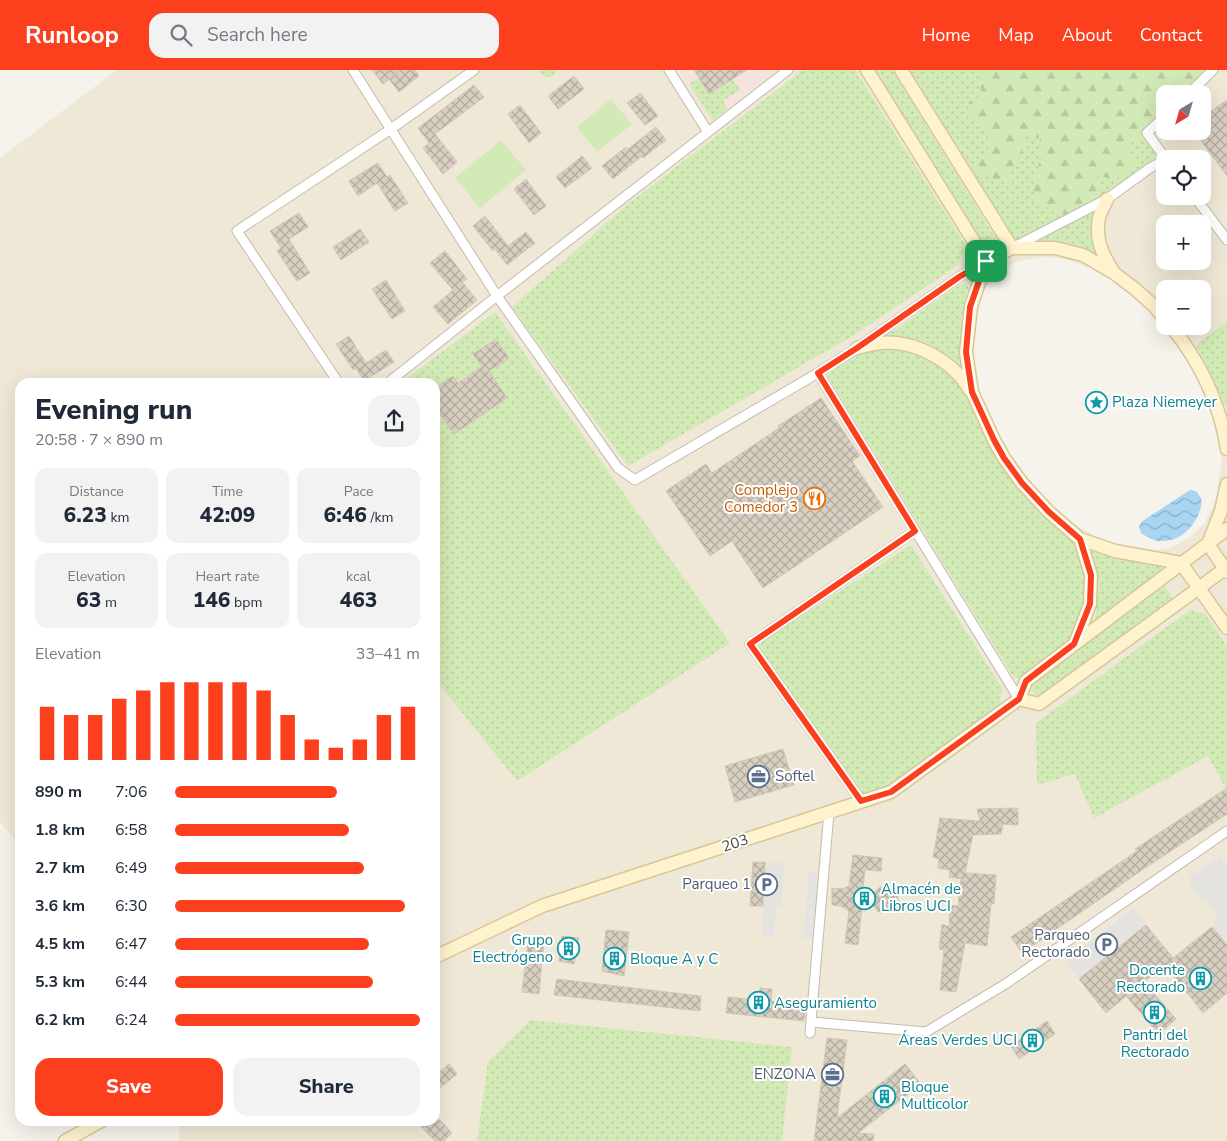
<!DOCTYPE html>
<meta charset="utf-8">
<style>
:root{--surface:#fff;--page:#f2f2f3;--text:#1f2937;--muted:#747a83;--accent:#fc3f1d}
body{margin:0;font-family:"Nunito Sans",sans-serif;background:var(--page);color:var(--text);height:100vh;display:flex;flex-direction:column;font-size:19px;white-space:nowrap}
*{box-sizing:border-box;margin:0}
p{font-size:16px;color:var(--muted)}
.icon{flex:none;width:28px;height:28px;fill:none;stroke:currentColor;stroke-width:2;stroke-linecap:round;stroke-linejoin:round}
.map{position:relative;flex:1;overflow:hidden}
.panel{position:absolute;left:15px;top:308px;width:425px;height:748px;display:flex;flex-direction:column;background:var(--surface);border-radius:15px;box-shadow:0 5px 20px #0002}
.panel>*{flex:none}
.needle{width:32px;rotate:217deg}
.buttons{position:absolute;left:1156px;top:15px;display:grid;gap:10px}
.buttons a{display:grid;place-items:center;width:55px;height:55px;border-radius:10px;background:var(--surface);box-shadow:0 5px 20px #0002;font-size:25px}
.pin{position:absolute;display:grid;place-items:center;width:42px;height:42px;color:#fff;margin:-21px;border-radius:10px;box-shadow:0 2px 8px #0006}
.round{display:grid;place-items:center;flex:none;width:52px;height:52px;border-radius:15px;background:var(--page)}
.overview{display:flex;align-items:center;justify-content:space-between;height:85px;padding:0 20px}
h1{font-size:28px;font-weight:800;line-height:38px}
.metrics{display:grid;grid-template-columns:repeat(3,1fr);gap:8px;height:85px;padding:5px 20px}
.metrics div{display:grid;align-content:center;border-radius:12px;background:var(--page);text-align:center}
.metrics b{font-size:21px;font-weight:800}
.metrics small{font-size:14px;font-weight:400}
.metrics p{font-size:14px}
.chart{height:140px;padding:10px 20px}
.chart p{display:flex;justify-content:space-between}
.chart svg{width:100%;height:90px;margin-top:5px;stroke:var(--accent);stroke-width:6}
.cta{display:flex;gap:10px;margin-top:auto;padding:10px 20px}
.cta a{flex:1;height:58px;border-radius:15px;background:var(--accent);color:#fff;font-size:20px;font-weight:800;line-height:58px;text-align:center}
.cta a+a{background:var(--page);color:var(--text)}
ul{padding:0 20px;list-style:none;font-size:16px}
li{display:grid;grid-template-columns:80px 60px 1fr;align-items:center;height:38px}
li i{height:12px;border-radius:6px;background:var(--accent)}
header{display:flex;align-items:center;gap:30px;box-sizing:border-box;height:70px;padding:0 25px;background:var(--accent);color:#fff}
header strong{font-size:24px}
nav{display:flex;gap:28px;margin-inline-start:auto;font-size:18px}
.search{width:350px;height:45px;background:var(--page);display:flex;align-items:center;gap:12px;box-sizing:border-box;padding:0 18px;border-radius:15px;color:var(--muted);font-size:19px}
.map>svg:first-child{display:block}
.education{fill:#efe8d6;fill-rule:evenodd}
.medical{fill:#f6e3e0}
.grass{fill:url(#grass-dots)}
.forest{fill:url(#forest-firs)}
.pitch{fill:#d2eab5}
.parking{fill:#e5e3e0}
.water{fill:url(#water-waves)}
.building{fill:url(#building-cross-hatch);stroke:#d3c7b4}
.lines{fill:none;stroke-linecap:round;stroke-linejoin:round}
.street-casing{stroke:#c2bbae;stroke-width:11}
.secondary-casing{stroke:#d6c79b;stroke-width:15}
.street{stroke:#fff;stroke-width:9}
.secondary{stroke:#fff3cd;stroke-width:12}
.route-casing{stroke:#fff;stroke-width:10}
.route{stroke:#fc3f1d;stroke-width:6}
.labels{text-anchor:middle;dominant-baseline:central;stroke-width:4;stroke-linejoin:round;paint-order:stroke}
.culture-label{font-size:15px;fill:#0d838f;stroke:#fff;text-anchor:start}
.food-label{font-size:15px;fill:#c56008;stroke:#fff;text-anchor:end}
.service-label{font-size:15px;fill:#4e5e75;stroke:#fff;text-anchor:end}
.street-label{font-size:15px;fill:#4b4439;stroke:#fff}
</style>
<header>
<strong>Runloop</strong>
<div class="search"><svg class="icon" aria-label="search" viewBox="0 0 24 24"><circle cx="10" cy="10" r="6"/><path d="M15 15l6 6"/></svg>Search here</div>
<nav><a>Home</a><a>Map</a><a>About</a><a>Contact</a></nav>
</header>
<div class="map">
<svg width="1227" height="1071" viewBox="0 0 1227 1071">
<defs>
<pattern id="grass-dots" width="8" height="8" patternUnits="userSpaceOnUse" patternTransform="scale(1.25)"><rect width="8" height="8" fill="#d2eab5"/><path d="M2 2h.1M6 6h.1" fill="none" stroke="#b6ca9c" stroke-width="1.8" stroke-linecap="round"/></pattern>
<pattern id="forest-firs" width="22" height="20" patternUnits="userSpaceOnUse" patternTransform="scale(1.25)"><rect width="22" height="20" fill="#d2eab5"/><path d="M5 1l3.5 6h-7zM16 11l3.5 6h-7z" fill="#b6ca9c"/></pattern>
<pattern id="water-waves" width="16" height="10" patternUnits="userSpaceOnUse" patternTransform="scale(1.25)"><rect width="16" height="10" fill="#a9d4f2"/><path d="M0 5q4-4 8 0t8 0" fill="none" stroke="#8caec5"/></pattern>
<pattern id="building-cross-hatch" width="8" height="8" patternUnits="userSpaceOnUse" patternTransform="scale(1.25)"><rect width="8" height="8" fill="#d8cfc1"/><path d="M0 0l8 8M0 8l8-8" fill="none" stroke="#b1aa9e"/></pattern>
</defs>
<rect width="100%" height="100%" fill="#f6f3ec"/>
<path class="education" d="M117,0H1227V1071H179V1050H435V312H20V776L0,752V88ZM1165,24H1202V61H1165ZM1165,89H1202V126H1165ZM1165,154H1202V191H1165ZM1042,187L1064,189L1091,198L1124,218L1148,237L1165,256V219H1202V256H1165L1197,302L1210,337L1222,390L1216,428L1205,453L1189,468L1168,479L1136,481L1099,469L1066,449L1040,426L1018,400L997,366L981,328L975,302L973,281V262L976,245L983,220L999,202L1018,191Z"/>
<path class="medical" d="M680,0H775L713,50Z"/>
<path class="grass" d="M539,0H557L554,5C548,9 542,7 539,0Z
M803,0H855L966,176L957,196L854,265L628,396L512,237L628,134Z
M874,0H892L998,172L985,180Z
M902,0H1213L1165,24L1147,63L1166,89L1107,129L1099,146L1114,203L1082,185L1012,178Z
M699,8L733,9L740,20L723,31L727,39L713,50L689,14Z
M967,214L969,220C960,244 960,269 961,295C948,285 934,275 919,270C905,266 888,268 874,270L897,259L958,215Z
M495,242L730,573L517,711L435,609V312H402Z
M1227,252V337L1222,330L1215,313L1196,275Z
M882,278H902L927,285L961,314L976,344L1076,474L1085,500L1086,526L1080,552L1067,571L1032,599L1019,608L1013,606L827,306C836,299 844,290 854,285C863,281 873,280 882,278Z
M911,475L1002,618L1000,633L989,645L893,713L871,723H861L761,583L758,574Z
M1092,481C1115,490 1136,491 1160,495L1162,502L1095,550L1099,519L1096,495Z
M1165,516L1173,529L1038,628L1028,616Z
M1190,540L1205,544L1227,576V721L1208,686L1094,748L1075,704L1037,715L1036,653Z
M530,950L792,977L782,1071H477L488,992Z"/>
<path class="forest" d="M982,0H1213L1188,24H1165V46L1147,63L1131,73L1124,84L1137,92L1115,110L1097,105L1103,134L1080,151L1032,131L1040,89V67L1024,66L1021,90L1008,102L1012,115L976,102L977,89L988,86V61L968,46L969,31L980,28Z"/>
<path class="pitch" d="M611,29L632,54L597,82L577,57Z
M501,70L526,100L480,138L455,108Z"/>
<path class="parking" d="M1220,786L1227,795V875L1212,857L1218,845L1207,831L1199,828L1190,815V807Z
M753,792L784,793L782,837H776L774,867L762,866L763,837L750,836Z
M809,802L824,803L818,870L803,868Z
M1133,838L1146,855L1079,909L1065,892Z"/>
<path class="water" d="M1190,420L1197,422C1198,424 1200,426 1201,428C1202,432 1201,437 1200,440C1195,456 1181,471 1163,471C1155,472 1148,467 1141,463L1139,457L1141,452Z"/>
<path class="building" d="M372,0H401L383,14Z
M401,0H415L419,6L399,22L389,9Z
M694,0H747L709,24Z
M574,6L584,19L558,39L548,26Z
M474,15L484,27L435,64L457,92L443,104L423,78L429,73L418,58Z
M640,23L658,46L645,55L627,33Z
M1227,30V106L1194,61H1202V47Z
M520,35L541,63L529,73L508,44Z
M656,57L666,70L643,88L642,86L613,109L602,96L626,77L628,79Z
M582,86L592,98L565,118L556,107Z
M378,93L387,107L390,105L408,133L395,141L377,113L358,126L349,111Z
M526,109L546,136L534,145L514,119Z
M299,143L308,157L289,169L310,203L297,211L277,181L281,178L270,161Z
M485,146L508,176L526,162L535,173L507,195L495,179L493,181L473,156Z
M360,159L369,172L341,190L333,177Z
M445,181L467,209L462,212L477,230L448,254L433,237L453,220L430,193Z
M386,210L405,241L392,249L372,219Z
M349,266L366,293L386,280L394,292L364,311L356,298L353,300L336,274Z
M496,269L509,288L489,301L507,328L454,364L435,336V318L453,306L458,313L482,297L473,284Z
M821,328L860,386L852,391L883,437L763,518L732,471L710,486L666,421L706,394L712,403L779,358L778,356Z
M783,679L794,715L735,732L725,696Z
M1227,718V744L1142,800L1022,883L1011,867L1137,781L1135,779Z
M1018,738V755L1003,754L1001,764L973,765L965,803L996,805L994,834H991L987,876L965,873L956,922L940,920L944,880L939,879L942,854L949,857L950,835L958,836L961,809L949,807L950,800L938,798L939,789L933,787L940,748L980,751L977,739Z
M853,785L882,788L881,801L865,800L861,835L880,817H898V842H878L874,836H862L858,875L845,873L849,841L841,836L832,835V818L842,819L849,816Z
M753,792H765L763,836H750Z
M1146,855L1173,888L1212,857L1227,875V923L1203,943L1165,895L1144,912L1176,949L1159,964L1126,926L1106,943L1079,909Z
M606,860L629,862L624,906L602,901Z
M562,866L579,868L574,894L559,891Z
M528,870L544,872L539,924L522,922Z
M557,909L701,926L700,941L554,925Z
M760,918L772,919L771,931L806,934L804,951L726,943L728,927L759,930Z
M1047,951L1055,964L1019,989L1011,976Z
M827,968L847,970L837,1048L905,994L921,1014L858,1063L874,1064L873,1071H814Z
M449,994L457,1004L435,1022V1006Z
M415,1050H440L452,1063L444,1071H435Z"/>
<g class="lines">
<defs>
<path id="street" d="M353,0L497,226L618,398L635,410L818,303L857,278L959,207L986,191
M669,0L708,62
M1188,24L1213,0
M1165,46L1147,63L1166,89
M1194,126L1227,170
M1014,177L1107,129L1150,98L1165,90
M818,303L1019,629
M338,312L237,161L391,59L474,0
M389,312L497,226L788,0
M861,731L750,574L915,461
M811,952L926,962L1007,913L1227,761
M810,963L829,742"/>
<path id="secondary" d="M867,0L986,191
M901,0L1012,178
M1107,129C1105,135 1100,142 1099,148C1095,169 1102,184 1113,201
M986,191L971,237L966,282L972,322L994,370L1004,388L1022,413L1049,442L1080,469L1115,481L1181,493L1227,558
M986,191L1012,178H1055L1083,185L1114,203L1135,219L1154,236L1165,249
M1171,256C1200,292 1220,333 1227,379
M857,278C865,276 873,274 880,273C908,270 939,284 958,304C963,309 966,315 970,320
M1227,414L1221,441L1208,474L1227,502
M1227,459L1026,611L1019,629L1039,634L1199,518L1227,497
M1075,574L1090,534L1091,505L1080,469
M435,887L542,836L891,722L1019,629
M65,1071L103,1050"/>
</defs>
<use href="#street" class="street-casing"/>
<use href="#secondary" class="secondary-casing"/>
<use href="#street" class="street"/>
<use href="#secondary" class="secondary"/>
</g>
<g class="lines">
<defs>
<path id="route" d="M986,191L970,237L966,282L972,322L994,370L1004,388L1022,413L1049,442L1080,469L1091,505L1090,534L1074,574L1026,611L1019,629L891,722L861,731L750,574L915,461L818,303L857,278L959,207Z"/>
</defs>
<use href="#route" class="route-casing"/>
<use href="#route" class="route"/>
</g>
<defs>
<symbol id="sight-ring" viewBox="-11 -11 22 22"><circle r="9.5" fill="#fff" stroke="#0f9aa8" stroke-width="1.5"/><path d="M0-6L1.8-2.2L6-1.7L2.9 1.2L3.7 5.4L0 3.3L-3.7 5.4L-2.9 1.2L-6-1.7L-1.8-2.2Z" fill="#0f9aa8"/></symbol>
<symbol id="restaurant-ring" viewBox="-11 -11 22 22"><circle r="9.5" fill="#fff" stroke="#e8710a" stroke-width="1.5"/><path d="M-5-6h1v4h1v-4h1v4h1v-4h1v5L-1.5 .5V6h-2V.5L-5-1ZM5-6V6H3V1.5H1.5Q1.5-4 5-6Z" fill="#e8710a"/></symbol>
<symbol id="office-ring" viewBox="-11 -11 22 22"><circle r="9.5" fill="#fff" stroke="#5c6f8a" stroke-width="1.5"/><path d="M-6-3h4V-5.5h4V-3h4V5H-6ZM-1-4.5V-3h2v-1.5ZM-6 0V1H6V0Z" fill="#5c6f8a"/></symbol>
<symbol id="parking-ring" viewBox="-11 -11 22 22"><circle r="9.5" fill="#fff" stroke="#5c6f8a" stroke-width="1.5"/><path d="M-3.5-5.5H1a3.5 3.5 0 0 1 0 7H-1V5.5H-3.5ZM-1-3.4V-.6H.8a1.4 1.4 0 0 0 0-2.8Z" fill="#5c6f8a"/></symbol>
<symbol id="building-ring" viewBox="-11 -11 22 22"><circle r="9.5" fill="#fff" stroke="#0f9aa8" stroke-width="1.5"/><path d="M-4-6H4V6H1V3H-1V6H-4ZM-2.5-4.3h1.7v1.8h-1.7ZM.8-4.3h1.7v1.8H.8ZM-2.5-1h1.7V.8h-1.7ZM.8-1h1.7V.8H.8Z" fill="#0f9aa8"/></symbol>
</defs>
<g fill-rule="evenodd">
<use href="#sight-ring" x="1084" y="320" width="25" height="25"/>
<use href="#restaurant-ring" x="802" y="416" width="25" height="25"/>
<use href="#office-ring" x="746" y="694" width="25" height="25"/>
<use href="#parking-ring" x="754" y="802" width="25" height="25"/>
<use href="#building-ring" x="852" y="816" width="25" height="25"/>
<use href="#parking-ring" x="1094" y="862" width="25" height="25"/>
<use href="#building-ring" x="556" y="866" width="25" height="25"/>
<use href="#building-ring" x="602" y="876" width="25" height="25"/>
<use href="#building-ring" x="1188" y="896" width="25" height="25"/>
<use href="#building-ring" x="746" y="920" width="25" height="25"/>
<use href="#building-ring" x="1142" y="930" width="25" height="25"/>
<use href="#building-ring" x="1020" y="958" width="25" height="25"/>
<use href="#office-ring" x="820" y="992" width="25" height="25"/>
<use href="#building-ring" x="872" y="1014" width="25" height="25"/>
</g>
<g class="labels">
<g class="culture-label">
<text x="1112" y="332">Plaza Niemeyer</text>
<text x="881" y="819">Almacén de<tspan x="881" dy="17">Libros UCI</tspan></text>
<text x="553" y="870" text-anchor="end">Grupo<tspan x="553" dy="17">Electrógeno</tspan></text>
<text x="630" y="889">Bloque A y C</text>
<text x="1185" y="900" text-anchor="end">Docente<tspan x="1185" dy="17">Rectorado</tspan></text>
<text x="774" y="933">Aseguramiento</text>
<text x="1155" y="965" text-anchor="middle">Pantri del<tspan x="1155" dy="17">Rectorado</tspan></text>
<text x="1017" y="970" text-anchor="end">Áreas Verdes UCI</text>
<text x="901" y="1017">Bloque<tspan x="901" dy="17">Multicolor</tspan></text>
</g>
<g class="food-label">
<text x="798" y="420">Complejo<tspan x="798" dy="17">Comedor 3</tspan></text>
</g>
<g class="service-label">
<text x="775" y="706" text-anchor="start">Softel</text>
<text x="751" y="814">Parqueo 1</text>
<text x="1090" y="865">Parqueo<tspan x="1090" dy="17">Rectorado</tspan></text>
<text x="816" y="1004">ENZONA</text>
</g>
<g class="street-label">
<text transform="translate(735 773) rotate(-18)">203</text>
</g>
</g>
</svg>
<div class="buttons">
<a><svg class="needle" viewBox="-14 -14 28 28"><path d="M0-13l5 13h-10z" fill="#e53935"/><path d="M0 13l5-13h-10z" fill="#747a83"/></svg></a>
<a><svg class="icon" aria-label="locate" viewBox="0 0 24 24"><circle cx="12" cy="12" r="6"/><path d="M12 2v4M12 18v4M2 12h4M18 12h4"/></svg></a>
<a>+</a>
<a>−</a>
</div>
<div class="pin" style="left:986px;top:191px;background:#1e9e55"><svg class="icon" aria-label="arrive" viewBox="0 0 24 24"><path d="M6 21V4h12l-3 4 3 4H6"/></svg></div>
<section class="panel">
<div class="overview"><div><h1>Evening run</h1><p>20:58 · 7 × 890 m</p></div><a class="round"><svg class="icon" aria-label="share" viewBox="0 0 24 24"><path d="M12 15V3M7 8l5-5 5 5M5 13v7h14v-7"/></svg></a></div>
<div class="metrics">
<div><p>Distance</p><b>6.23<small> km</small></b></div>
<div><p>Time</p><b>42:09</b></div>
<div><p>Pace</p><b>6:46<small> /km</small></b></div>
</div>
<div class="metrics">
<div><p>Elevation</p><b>63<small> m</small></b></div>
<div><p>Heart rate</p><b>146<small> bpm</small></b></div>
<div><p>kcal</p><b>463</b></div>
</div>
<div class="chart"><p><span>Elevation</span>33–41 m</p>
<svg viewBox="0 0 160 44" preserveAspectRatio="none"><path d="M5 44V18M15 44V22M25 44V22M35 44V14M45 44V10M55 44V6M65 44V6M75 44V6M85 44V6M95 44V10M105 44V22M115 44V34M125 44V38M135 44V34M145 44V22M155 44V18"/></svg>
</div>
<ul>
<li><b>890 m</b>7:06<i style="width:66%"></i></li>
<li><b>1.8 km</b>6:58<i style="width:71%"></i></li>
<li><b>2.7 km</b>6:49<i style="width:77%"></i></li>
<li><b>3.6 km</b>6:30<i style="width:94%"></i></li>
<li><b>4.5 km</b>6:47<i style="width:79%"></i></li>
<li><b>5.3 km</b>6:44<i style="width:81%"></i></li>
<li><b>6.2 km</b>6:24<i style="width:100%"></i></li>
</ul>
<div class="cta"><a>Save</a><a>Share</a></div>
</section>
</div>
